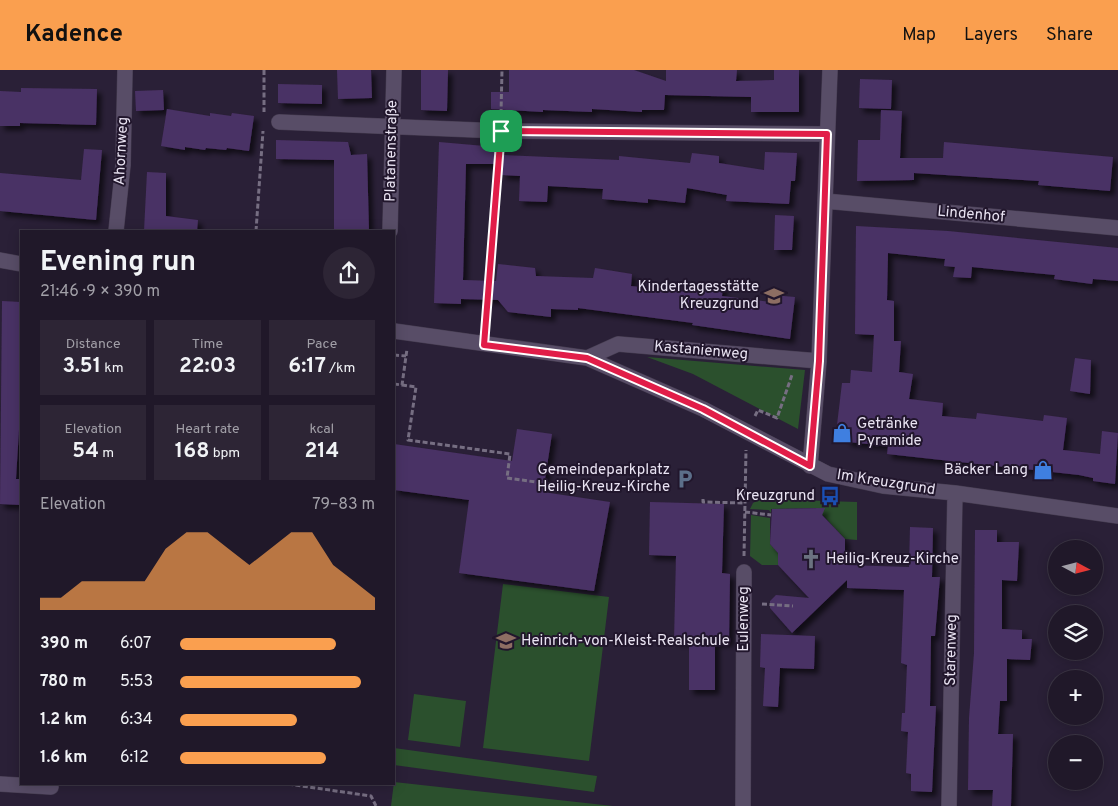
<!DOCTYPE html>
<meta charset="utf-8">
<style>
:root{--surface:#201829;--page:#2d2535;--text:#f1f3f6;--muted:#a2a0a8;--line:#3d3746;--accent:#fa9f4f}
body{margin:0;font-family:Overpass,sans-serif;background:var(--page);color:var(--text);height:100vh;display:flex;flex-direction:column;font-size:19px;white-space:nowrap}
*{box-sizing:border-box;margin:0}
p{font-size:16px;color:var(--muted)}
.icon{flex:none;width:28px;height:28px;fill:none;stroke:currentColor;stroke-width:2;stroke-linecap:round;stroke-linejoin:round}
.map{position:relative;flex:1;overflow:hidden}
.sheet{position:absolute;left:20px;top:160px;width:375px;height:555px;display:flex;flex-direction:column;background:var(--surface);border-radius:0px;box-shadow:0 2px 12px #0003,0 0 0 1px var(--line)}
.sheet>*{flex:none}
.needle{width:32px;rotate:97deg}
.controls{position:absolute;left:1048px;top:470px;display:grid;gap:10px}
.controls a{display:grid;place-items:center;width:55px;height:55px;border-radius:50%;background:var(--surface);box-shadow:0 2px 12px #0003,0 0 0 1px var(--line);font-size:25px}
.pin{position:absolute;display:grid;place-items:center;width:42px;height:42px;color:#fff;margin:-21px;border-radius:10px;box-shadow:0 2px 8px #0006}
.round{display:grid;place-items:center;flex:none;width:52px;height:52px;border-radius:26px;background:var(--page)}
.headline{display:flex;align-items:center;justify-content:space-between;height:85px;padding:0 20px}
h1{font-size:28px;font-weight:700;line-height:38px}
.figures{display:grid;grid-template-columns:repeat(3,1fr);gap:8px;height:85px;padding:5px 20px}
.figures div{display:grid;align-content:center;border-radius:0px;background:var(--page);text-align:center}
.figures b{font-size:21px;font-weight:700}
.figures small{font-size:14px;font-weight:400}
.figures p{font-size:14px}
.chart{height:140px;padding:10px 20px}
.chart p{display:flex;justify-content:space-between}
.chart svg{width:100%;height:90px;margin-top:5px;fill:var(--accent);opacity:.7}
ul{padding:0 20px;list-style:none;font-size:16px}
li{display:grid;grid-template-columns:80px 60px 1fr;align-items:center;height:38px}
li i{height:12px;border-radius:6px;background:var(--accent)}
header{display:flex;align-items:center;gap:30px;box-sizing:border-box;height:70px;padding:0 25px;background:var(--accent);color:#111}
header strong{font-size:24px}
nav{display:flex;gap:28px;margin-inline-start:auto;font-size:18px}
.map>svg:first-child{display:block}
.green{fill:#2b502d}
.building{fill:#4a3165;filter:url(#shadow)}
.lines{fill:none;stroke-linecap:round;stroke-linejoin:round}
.minor-casing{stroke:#463d51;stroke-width:16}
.path{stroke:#766e82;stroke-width:3;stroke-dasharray:5 2.5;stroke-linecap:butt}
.minor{stroke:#584d67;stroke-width:15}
.route-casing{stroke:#fff;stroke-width:10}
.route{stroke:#e11d48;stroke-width:6}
.labels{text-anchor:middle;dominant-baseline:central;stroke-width:4;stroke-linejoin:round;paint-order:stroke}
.street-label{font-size:15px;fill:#e9e3f2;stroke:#21162c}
.poi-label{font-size:15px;fill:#e9e3f2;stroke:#21162c;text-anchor:end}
</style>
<header>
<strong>Kadence</strong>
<nav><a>Map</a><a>Layers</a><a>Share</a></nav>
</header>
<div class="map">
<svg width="1118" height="736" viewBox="0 0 1118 736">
<defs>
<filter id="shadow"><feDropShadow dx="4.5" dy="4.5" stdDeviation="2.5" flood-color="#0009"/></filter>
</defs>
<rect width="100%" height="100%" fill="#2a2037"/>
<path class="green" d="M647,287L805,300L798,359L693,304Z
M760,429L857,432V470L845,469L816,438L771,439V443L769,440L750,439L753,433Z
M751,445L770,448V474L778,483V495H762L750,486Z
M503,514L609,527L589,691L483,678Z
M414,624L466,631L460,677L408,670Z
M394,678L597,706L594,722L394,695Z
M394,712L613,736H618H391Z"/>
<path class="building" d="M337,0H371L372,28L338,29Z
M421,0H448L447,41L421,40Z
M509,0H634L666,11V0H737L736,11L774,10V0H799V42H751V27L665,25L664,40H642V42L592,39V42L543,40V42L491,39V22H509Z
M860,9L892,10L891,39L859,38Z
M278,14L322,15V34L278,33Z
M21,18L97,19L96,55L20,53V56H0V21L21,22Z
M163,20L164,40L136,41L135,21Z
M167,39L210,46V43L231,46L232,43L254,46L249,81L227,78L226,80L206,78L205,80L185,77V80L161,76Z
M881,40L902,41L900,88H943L944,72L1113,87L1110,121L1038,115L1039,111L914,103V110L857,111L858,70H880Z
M276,70L348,72L351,85L367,84L369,161H334V90L276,89Z
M439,72L496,77L495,94H466L463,210L496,211L498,194L535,198L536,206L593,208L595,198L632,204L631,216L696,223L697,213L723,216L722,226L771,232L772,225L795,227L790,269L692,255L693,253L578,238V240L551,239V247L508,242L498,230L461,229V234L434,233Z
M84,79L102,80L96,150L0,141V103L81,110Z
M765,82L797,83L795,111H791L789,134L726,131L727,125L687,118L685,133L648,129V133L602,129L603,119L548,116L547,132L519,131L520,106L502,105V85L619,90V86L690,93L692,83L719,86V93L764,100Z
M147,102L166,103V146L198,150L197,161H144Z
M775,145L794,146L792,180H774Z
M856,156L948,161L1118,178V211L1093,209L1092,214L1054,209L1055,205L972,197L971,208L953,207L955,197L944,196L945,189L888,183L887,230L894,231V271H901L899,302L913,304L909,329L943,333L942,346L976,349L977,343L1043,351L1044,345L1067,348L1063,380L1100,384L1102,361L1118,363L1115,414L1093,411V408L1079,405L887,384L888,376L848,372L837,355L842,313H850L851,300L872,302L874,265L855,264Z
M2,231L21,232V327L16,409H21V435L0,434Z
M1075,288L1091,290L1090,324L1070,321Z
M517,359L552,364L543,422L610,432L594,521L459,503L469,430L394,420V374L512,391Z
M650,432L724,434L722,503L730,504L729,572H715V620H689V572L674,571L676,486L649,485Z
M825,438L822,445L845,469V495L909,497L910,457L933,458L932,507H940L935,566H931L930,636H936L932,722L911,721V704L906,703L908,662L901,661L902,643H905L907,595L901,593L904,520L847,518V510L792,563L770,538V531L776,525L809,528L778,495V483L770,474L772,439Z
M975,460H997V472H1019L1017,511L1002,510V559L1022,560V569H1032L1030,590L1007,589V631H1000L998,664H1013L1011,736H992L993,720H968L969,648L974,583Z
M761,564L815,566L814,599L780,598L778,637L763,636L765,598L760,597Z"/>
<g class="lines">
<defs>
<path id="minor" d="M279,52L501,61L827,64
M825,131L1118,158
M116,161L123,95L125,0
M390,161L394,0
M0,190L21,194
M394,261L587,288L703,339L828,404L883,416L955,423L1118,446
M587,288L618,274L819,291
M810,396L819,291L830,0
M0,714L51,717
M743,736L744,502
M949,736L955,423"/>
</defs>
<use href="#minor" class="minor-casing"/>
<path class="path" d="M264,0V42
M501,44L502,0
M256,161L263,61
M486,256L499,78
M394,285L406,286
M394,314L402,315L407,279
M402,315L416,317L408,370L510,384L507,408L586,419
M755,346L758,340L777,348L792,305
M703,429V432L745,433
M745,442L771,445
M744,486L746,380
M762,534L793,536
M288,714L371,726L376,736"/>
<use href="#minor" class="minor"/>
</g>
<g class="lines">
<defs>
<path id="route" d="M501,61L827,64L819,291L810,396L703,339L587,288L484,275Z"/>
</defs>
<use href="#route" class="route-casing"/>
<use href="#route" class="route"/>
</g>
<defs>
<symbol id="school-bare" viewBox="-9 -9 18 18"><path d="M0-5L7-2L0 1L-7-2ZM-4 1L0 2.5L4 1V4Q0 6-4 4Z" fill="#8d6e63" stroke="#21162c" stroke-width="2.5" paint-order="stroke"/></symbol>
<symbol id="shop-bare" viewBox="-9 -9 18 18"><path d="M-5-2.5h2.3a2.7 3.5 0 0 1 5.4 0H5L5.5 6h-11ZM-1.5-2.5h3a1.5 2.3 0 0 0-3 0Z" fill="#3f7fe0" stroke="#21162c" stroke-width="2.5" paint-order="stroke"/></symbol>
<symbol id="parking-bare" viewBox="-9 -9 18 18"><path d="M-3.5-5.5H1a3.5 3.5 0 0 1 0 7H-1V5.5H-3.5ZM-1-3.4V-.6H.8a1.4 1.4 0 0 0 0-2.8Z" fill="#5c6f8a" stroke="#21162c" stroke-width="2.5" paint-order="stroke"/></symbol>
<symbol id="bus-bare" viewBox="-9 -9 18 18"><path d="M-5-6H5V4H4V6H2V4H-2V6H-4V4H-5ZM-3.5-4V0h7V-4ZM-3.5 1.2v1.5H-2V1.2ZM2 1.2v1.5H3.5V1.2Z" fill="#1a4fb4" stroke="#21162c" stroke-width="2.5" paint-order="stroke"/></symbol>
<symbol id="church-bare" viewBox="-9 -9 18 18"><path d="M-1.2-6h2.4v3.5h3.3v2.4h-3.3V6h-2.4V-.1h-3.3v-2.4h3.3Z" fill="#6b7280" stroke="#21162c" stroke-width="2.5" paint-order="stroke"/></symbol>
</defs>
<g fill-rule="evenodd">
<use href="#school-bare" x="760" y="212" width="28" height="28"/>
<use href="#shop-bare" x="828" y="349" width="28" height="28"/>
<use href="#shop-bare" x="1029" y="386" width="28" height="28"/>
<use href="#parking-bare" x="671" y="395" width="28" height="28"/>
<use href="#bus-bare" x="816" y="412" width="28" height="28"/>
<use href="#church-bare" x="797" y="475" width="28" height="28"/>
<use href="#school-bare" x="492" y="557" width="28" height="28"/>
</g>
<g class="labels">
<g class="street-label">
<text transform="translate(122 81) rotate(-87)">Ahornweg</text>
<text transform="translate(392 81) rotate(-89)">Platanenstraße</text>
<text transform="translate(971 145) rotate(5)">Lindenhof</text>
<text transform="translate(701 281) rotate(5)">Kastanienweg</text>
<text transform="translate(886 413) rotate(9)">Im Kreuzgrund</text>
<text transform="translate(744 549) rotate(-90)">Eulenweg</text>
<text transform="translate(952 580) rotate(-89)">Starenweg</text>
</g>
<g class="poi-label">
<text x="759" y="217">Kindertagesstätte<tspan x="759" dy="17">Kreuzgrund</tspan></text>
<text x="857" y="354" text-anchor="start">Getränke<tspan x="857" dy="17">Pyramide</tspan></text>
<text x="670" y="400">Gemeindeparkplatz<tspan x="670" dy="17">Heilig-Kreuz-Kirche</tspan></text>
<text x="1028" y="400">Bäcker Lang</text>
<text x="815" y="426">Kreuzgrund</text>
<text x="826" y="489" text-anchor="start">Heilig-Kreuz-Kirche</text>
<text x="521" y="571" text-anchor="start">Heinrich-von-Kleist-Realschule</text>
</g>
</g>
</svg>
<div class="controls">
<a><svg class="needle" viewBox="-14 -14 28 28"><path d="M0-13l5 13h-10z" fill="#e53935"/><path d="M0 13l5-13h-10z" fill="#a2a0a8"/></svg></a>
<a><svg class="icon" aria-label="layers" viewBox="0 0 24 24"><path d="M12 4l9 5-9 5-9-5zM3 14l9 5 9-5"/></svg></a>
<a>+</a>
<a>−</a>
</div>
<div class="pin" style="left:501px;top:61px;background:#1e9e55"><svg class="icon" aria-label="arrive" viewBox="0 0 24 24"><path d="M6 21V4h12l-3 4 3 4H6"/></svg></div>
<section class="sheet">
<div class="headline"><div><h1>Evening run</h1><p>21:46 · 9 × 390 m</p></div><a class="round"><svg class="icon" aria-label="share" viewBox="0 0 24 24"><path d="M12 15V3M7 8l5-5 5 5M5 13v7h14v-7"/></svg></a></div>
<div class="figures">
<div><p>Distance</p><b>3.51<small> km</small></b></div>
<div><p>Time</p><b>22:03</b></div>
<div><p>Pace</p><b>6:17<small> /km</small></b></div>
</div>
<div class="figures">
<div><p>Elevation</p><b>54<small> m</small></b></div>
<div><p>Heart rate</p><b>168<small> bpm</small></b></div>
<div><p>kcal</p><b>214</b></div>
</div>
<div class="chart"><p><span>Elevation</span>79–83 m</p>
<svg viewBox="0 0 160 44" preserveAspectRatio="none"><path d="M0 44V38L10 38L20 30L30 30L40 30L50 30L60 14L70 6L80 6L90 14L100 22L110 14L120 6L130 6L140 22L150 30L160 38V44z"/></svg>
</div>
<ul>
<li><b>390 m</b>6:07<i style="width:80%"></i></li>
<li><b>780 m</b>5:53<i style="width:93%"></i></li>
<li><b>1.2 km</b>6:34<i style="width:60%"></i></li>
<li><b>1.6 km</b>6:12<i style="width:75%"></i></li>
</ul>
</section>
</div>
